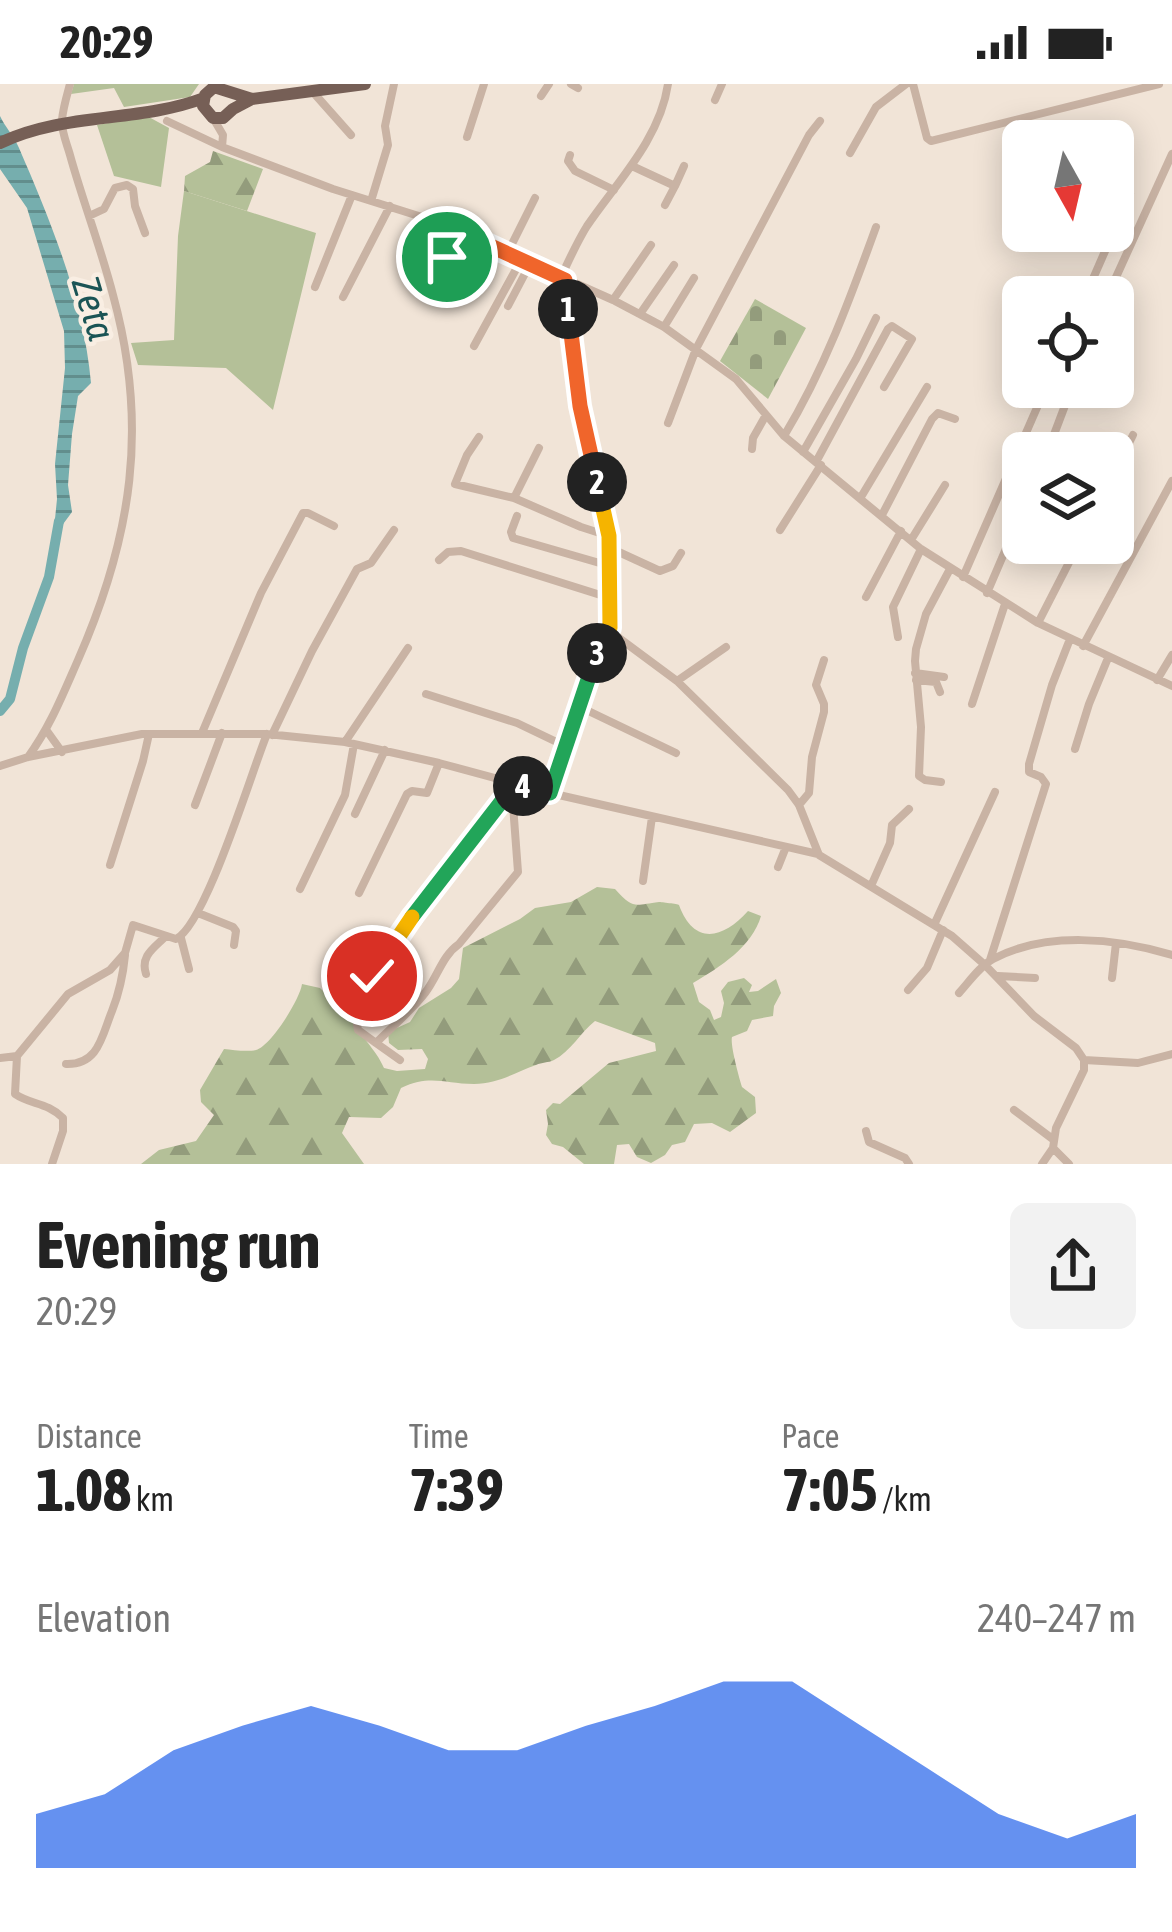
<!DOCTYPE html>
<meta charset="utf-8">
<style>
:root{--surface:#fff;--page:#f2f2f2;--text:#222;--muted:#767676;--accent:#2563eb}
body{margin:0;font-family:"Asap Condensed",sans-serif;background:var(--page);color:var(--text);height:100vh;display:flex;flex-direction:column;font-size:45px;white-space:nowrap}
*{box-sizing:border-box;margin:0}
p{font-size:39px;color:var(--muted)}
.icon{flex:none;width:66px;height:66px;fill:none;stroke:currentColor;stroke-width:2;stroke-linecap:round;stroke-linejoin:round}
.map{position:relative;height:1080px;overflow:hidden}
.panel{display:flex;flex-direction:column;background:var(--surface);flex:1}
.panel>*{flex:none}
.needle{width:78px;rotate:172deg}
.buttons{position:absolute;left:1002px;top:36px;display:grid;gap:24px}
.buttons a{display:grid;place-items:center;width:132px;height:132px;border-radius:18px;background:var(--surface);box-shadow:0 6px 30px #0003;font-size:60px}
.pin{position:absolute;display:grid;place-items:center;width:102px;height:102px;color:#fff;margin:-51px;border:6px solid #fff;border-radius:50%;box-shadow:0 3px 12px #0007}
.km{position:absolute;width:60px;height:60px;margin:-30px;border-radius:50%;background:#222;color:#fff;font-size:33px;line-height:60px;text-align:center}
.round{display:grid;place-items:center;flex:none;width:126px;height:126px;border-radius:18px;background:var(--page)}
.summary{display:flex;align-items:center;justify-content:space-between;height:204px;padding:0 36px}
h1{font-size:66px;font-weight:700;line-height:90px}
.figures{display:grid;grid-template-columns:repeat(3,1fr);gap:18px;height:204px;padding:12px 36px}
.figures div{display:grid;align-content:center}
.figures b{font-size:60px;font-weight:700}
.figures small{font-size:33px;font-weight:400}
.figures p{font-size:33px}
.chart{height:336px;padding:24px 36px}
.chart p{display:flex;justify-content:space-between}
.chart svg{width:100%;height:216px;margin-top:12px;fill:var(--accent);opacity:.7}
.status{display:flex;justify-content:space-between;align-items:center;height:84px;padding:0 60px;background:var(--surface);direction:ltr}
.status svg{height:33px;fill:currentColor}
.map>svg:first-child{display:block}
.green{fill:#b4c098}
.forest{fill:url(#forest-firs)}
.cemetery{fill:url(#cemetery-stones)}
.water{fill:url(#water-rules)}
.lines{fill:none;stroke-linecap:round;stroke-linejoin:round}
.river{stroke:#76aeae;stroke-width:10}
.street{stroke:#c9b3a4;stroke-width:8}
.primary{stroke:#765f56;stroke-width:12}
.split-1-casing{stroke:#fff;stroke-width:24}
.split-2-casing{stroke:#fff;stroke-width:24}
.split-3-casing{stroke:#fff;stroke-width:24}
.split-4-casing{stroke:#fff;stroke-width:24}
.split-5-casing{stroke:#fff;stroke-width:24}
.split-6-casing{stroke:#fff;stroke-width:24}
.split-1{stroke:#f0652b;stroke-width:15}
.split-2{stroke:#f0652b;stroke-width:15}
.split-3{stroke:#f5b400;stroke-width:15}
.split-4{stroke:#22a559;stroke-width:15}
.split-5{stroke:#22a559;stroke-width:15}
.split-6{stroke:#f5b400;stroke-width:15}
.labels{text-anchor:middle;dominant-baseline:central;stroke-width:9;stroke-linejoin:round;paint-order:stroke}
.water-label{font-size:39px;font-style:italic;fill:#1b5455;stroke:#f9eee3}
</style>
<div class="status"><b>20:29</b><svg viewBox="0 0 49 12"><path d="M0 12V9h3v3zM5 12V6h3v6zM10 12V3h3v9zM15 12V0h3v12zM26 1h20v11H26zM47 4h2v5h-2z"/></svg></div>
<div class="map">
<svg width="1172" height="1080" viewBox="0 0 1172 1080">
<defs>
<pattern id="forest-firs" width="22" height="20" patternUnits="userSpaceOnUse" patternTransform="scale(3)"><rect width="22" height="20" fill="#b4c098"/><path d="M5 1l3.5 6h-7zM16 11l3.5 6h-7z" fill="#939c7c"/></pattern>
<pattern id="cemetery-stones" width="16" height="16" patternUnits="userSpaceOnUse" patternTransform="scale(3)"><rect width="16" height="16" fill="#b4c098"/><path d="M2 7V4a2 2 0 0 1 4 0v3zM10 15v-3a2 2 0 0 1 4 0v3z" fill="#939c7c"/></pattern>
<pattern id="water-rules" width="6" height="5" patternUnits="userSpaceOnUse" patternTransform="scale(3)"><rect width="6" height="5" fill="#76aeae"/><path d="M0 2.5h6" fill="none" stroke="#628e8d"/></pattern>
</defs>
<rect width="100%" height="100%" fill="#f1e4d7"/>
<path class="green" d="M74,0H199L190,13L124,23L114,4L71,10Z
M147,32L169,44L161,103L114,92L97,41Z
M184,107L316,149L273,326L226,284L138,281L131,259L174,256L178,152Z"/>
<path class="forest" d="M213,67L263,85L247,127L184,107L185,92L210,78Z
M597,803L615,805C634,826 634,821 659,818C661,818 678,820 679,821C694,862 723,855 748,827L761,832C752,863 720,883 693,899L699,918L710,926L714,936L721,933L724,919L721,907L728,898L744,894L752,901L749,908L758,907L776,895L781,909L774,922L773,932L752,936L747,947L732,953C730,961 739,993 742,1003L755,1013L756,1029L730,1048L712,1039L694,1040L685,1058L672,1061L665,1071L651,1079L637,1073L629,1060L617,1061L614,1080H584L563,1063L552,1060L546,1051L548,1040L546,1026L553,1019L560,1020L609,979L656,967L655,959L595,937C581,948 570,968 554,976C548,979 542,978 536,981C514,989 498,1000 474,1000C444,1000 431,990 401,1004L393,1023L381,1034L349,1033L342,1049L364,1080H141L159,1066L196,1057L214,1031L201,1018L200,1006L224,965C233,966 247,968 256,966C271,962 300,915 302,900L320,904L339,923L354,932C360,955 375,963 384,984L397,987L425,985L428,975L422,965L398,966L389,959L388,948L410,938L419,924L451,904L459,895L463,864L520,835L535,824L571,818Z"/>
<path class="cemetery" d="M755,215L806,244L768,315L720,277Z"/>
<path class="water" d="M0,32C5,43 14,52 19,64C51,138 84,218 91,299L78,312L72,350L68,401L72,428L58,447L54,445L57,415L55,380L65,284L64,247L27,124L0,85Z"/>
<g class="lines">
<path class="river" d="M0,627L10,615L23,564L49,493L59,437"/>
<path class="street" d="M571,0L578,4
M913,0L927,54L931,57L1159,0
M312,7L351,51
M541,12L549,0
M715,16L722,0
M213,34L223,51L222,63L333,105L441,139L613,216L664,243L736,295L784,352L921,465L1038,539L1172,602
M167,37L222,63
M467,53L484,0
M850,69L876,23L906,0
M570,71L568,77L575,87L614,106
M632,82L675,102L665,121
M675,102L684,82
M371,117L388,61L385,42L394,0
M89,132L104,125L115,104L127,101L133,105L135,122L145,149
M507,170L535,114
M447,177L448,167L457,147
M561,193C569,176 577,158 587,142C617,98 660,55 668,0
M565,196L579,322L609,452L610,544L619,554L677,597L788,706L799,721L819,771L952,852L985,881L1034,932L1076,964L1084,976V986L1056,1044L1053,1064L1042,1080
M315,203L352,111
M471,205L495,165
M343,213L390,122
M1085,213L1130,110
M1107,213L1172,70
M613,216L651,161
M508,222L530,180
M640,230L674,181
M664,243L694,194
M474,262L521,176
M668,339L696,265L809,51L820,37
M784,352C824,286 850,215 876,143
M479,353L467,371L455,400L514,414L581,443L609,452
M752,365L753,354L766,331
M803,368L856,275L876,234
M1047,369L1072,303
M816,378L888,245L892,242L912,255L884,303
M1113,391L1133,351
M861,413L927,303
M514,414L539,364
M882,431L932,335L938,329L955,335
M517,432L511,448L513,454L610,482
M780,446L821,381
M911,456L945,401
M610,464L660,487L673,482L681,469
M439,476L448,468L461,467L610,514
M963,493L1046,303
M987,509L1023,425
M866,513L901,447
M1038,539L1079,459
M898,553L893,523L921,465
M1083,562L1172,397
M915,589L944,593
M916,596L936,598L940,608
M1157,596L1172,571
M677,597L726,563
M426,610L517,639L565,662
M972,620L1005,520
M578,622L676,669
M47,647L62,668
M202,649L261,509L303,429H308L334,442
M272,651L312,567L357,485L371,479L394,446
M345,658L408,564
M1075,665L1089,620L1108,574
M28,673C50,643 63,610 78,576C132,453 149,342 113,211C101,164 83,118 70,71C67,60 61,47 62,36C63,24 67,11 70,0
M0,682L28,673L142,650H267L345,658L439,679L550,709L818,770
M941,698L925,696L919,692L921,643L915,577L916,565L926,530L950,485
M550,709C561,673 588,568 610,544
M195,721L222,649
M799,721L809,709L812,673L824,628V620L816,601L824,576
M355,730L385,666
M110,781L143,677L149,650
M778,783L786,763
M643,797L652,733
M871,802L890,759L892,741L909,725
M300,805L345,711L354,660
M359,809L407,710L412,707L427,709L439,679
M198,829L233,843L236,847L234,861
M934,841L995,708
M181,854L189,885
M990,876L1046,700L1041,693L1029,688V680L1052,601L1070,555
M146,890C140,872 154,864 165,853
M998,892L1035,894
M1112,894L1116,859
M908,906L927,884L943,846
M959,909C969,898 980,882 993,875C1046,847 1116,854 1172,871
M376,959L358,946L355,928L372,893L394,856L511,706
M17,972L68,910L110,886L125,869L133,841L176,855C206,840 251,689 267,650
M0,974L17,972L15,1010C31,1021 47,1018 63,1034V1047L52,1080
M400,976L376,959C392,943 411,927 425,909C438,892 442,872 459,860L518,788L513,721L508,709
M1084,976L1138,979L1172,970
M66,980C99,981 102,951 112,927C120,907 123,892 125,871
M1014,1026L1054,1056
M866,1047L869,1058L905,1074L909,1080
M1053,1064L1069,1080"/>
<path class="primary" d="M252,15L214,3L205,11L203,22L213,34H223L233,25L252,15L365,0
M0,59C64,28 138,39 204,14"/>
</g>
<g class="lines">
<defs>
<path id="split-1" d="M447,173L458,147L565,196L568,225"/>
<path id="split-2" d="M568,225L580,322L597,398"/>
<path id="split-3" d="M597,569L604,551L610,544L609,452L597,398"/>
<path id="split-4" d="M523,702L550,709L597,569"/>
<path id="split-5" d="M412,833L515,700L523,702"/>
<path id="split-6" d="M372,892L412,833"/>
</defs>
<use href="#split-1" class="split-1-casing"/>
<use href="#split-2" class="split-2-casing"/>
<use href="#split-3" class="split-3-casing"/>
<use href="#split-4" class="split-4-casing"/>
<use href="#split-5" class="split-5-casing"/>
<use href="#split-6" class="split-6-casing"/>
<use href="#split-1" class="split-1"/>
<use href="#split-2" class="split-2"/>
<use href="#split-3" class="split-3"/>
<use href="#split-4" class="split-4"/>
<use href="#split-5" class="split-5"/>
<use href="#split-6" class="split-6"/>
</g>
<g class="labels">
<g class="water-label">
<text transform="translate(94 224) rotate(73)">Zeta</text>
</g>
</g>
</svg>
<div class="buttons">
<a><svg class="needle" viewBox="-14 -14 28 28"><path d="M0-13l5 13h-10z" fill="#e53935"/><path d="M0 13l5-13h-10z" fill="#767676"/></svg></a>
<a><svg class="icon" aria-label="locate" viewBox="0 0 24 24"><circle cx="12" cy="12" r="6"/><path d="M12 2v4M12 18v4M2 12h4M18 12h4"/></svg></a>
<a><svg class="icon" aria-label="layers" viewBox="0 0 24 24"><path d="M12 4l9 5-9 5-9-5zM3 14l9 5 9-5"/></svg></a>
</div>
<div class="pin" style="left:447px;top:173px;background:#1e9e55"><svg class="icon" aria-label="arrive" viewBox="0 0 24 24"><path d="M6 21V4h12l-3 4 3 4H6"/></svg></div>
<div class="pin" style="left:372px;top:892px;background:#d93025"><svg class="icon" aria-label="check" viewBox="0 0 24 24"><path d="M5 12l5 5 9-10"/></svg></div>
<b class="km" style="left:568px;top:225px">1</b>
<b class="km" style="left:597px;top:398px">2</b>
<b class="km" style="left:597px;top:569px">3</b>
<b class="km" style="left:523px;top:702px">4</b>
</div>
<section class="panel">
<div class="summary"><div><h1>Evening run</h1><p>20:29</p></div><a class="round"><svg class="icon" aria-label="share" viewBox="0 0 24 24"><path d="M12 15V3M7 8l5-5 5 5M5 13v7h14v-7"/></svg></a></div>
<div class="figures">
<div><p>Distance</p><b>1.08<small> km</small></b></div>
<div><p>Time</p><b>7:39</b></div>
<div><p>Pace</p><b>7:05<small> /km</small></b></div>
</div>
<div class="chart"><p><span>Elevation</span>240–247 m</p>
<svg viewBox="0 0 160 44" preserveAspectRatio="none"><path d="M0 44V33L10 29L20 20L30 15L40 11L50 15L60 20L70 20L80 15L90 11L100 6L110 6L120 15L130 24L140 33L150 38L160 33V44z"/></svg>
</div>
</section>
